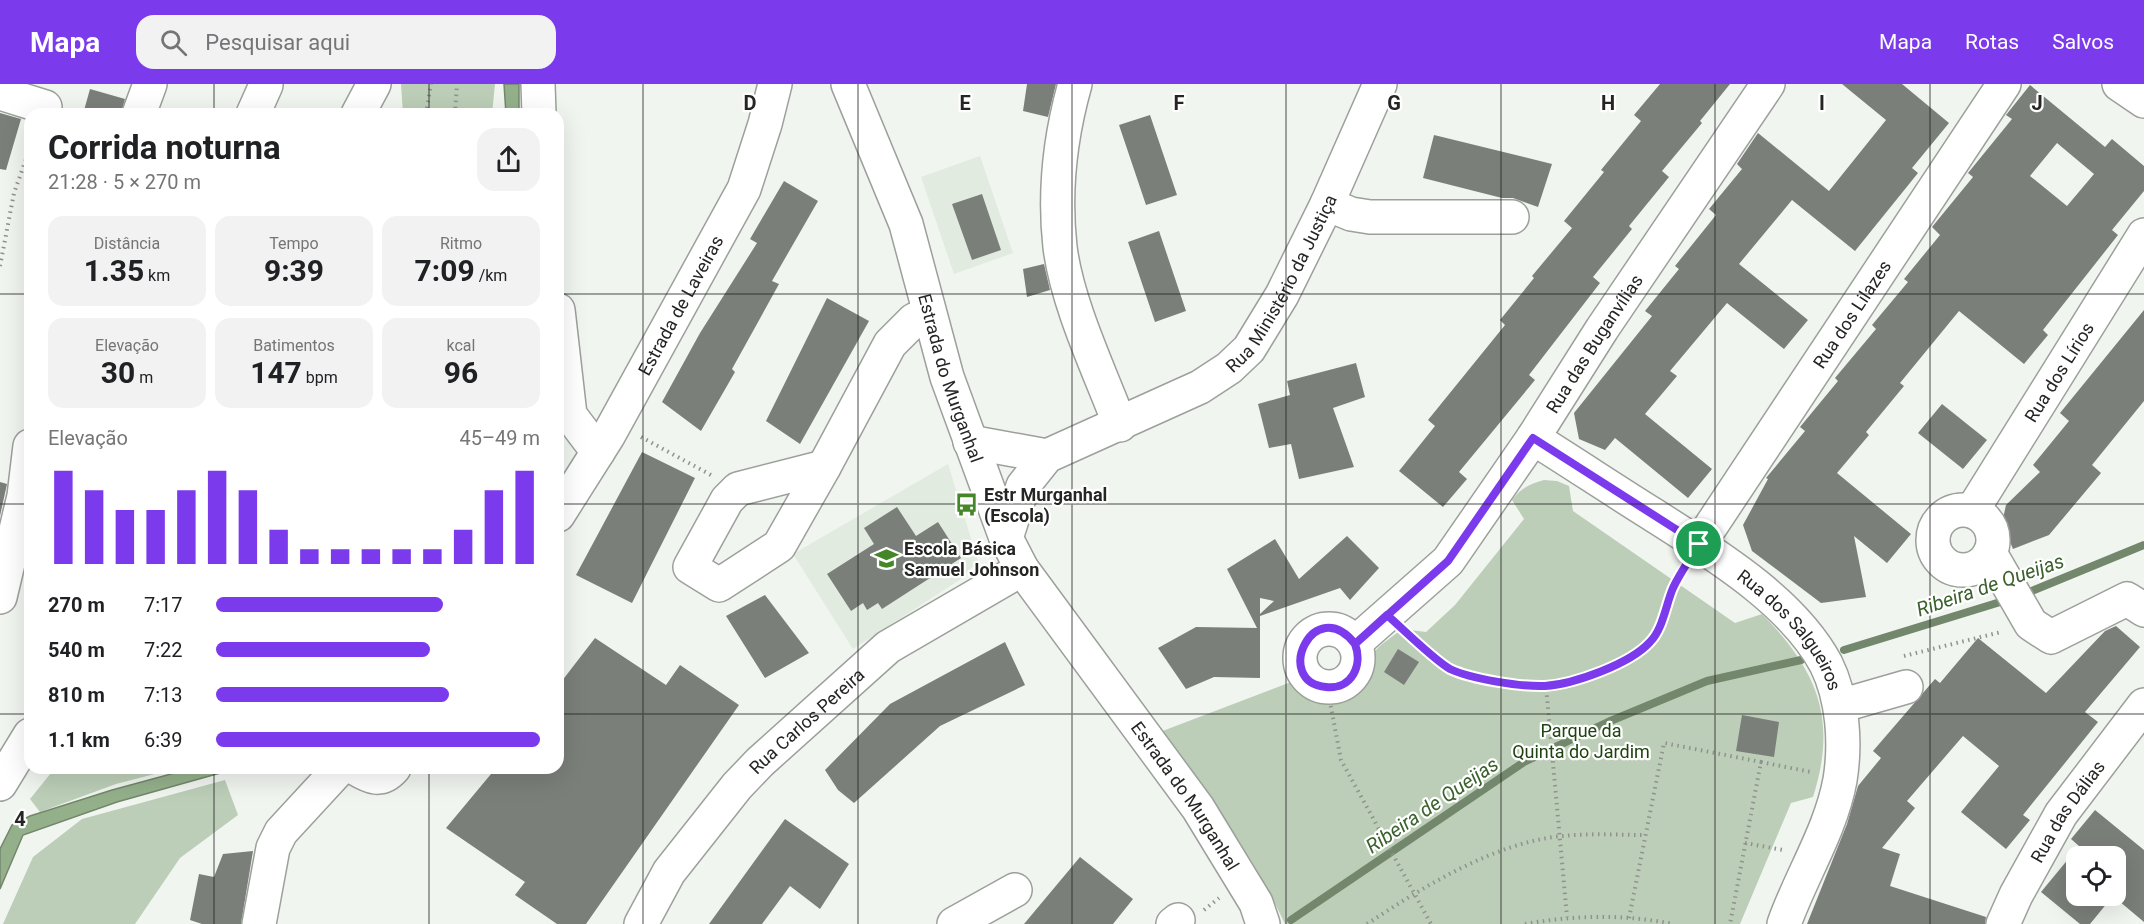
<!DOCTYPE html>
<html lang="pt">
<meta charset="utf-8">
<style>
:root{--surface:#fff;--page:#f2f2f2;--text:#202124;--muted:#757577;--accent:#7c3aed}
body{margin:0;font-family:Roboto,sans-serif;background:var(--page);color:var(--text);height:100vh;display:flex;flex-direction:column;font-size:22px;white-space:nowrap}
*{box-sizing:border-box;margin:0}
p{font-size:20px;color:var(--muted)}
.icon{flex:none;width:33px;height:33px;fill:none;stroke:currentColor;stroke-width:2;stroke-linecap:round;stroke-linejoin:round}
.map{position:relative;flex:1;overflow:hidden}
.drawer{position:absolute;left:24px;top:24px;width:540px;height:666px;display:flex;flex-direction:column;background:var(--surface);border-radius:18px;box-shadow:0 6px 24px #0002}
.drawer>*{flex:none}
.buttons{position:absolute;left:2066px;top:762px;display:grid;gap:12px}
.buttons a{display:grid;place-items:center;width:60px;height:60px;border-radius:12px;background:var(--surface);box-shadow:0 6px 24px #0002;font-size:30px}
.pin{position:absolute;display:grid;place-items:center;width:51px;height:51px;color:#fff;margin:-26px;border:3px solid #fff;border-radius:50%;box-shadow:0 2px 6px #0007}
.round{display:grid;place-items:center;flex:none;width:63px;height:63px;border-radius:18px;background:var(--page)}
.head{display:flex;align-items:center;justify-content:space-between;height:102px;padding:0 24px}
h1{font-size:33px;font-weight:700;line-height:45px}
.stats{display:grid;grid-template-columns:repeat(3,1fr);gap:9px;height:102px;padding:6px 24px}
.stats div{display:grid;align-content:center;border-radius:15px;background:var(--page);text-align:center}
.stats b{font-size:30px;font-weight:700}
.stats small{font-size:16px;font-weight:400}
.stats p{font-size:16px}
.chart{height:168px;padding:12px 24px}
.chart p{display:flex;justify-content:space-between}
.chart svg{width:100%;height:108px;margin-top:6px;stroke:var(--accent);stroke-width:6}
ul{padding:0 24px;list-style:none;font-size:20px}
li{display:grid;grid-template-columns:96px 72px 1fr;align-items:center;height:45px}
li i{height:15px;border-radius:8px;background:var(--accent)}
header{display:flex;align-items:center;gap:36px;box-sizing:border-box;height:84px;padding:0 30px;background:var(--accent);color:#fff}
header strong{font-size:28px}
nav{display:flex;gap:33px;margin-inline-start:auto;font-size:21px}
.search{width:420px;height:54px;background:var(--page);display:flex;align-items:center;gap:15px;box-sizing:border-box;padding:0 21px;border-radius:18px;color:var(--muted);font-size:22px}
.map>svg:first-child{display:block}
.built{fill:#e2ebdf}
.green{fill:#bcceb7}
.water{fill:#94b08b;stroke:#73876c;stroke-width:1.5}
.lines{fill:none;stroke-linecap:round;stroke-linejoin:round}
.stream{stroke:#73876c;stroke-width:8}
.building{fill:#7b7f7a;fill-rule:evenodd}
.minor-casing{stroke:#9ca09b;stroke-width:36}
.path{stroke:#90928f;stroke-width:4;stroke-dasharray:1.5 4.5;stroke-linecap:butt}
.minor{stroke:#fff;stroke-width:33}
.route-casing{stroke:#fff;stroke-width:12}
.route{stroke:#7c3aed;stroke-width:8}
.grid{fill:none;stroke:#252624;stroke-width:1.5;stroke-opacity:0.55}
.labels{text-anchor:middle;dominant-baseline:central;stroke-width:4.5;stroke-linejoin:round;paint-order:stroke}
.street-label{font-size:18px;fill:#252624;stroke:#fff}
.poi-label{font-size:18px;font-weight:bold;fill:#252624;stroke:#fff;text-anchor:start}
.park-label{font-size:18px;fill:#1e430e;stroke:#fff}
.water-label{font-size:20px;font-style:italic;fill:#3b612d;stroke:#fff}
.grid-label{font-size:20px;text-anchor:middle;font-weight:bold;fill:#252624;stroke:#fff;stroke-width:4.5;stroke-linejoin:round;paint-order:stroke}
</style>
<header>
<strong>Mapa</strong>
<div class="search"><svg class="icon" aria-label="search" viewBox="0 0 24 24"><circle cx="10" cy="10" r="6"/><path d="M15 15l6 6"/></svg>Pesquisar aqui</div>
<nav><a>Mapa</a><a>Rotas</a><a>Salvos</a></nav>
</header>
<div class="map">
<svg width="2144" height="840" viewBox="0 0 2144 840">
<rect width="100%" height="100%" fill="#f1f5f0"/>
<path class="built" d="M980,72L1013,169L954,190L921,93Z
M948,380L978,477L961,495L853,565L793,470Z"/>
<path class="green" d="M401,0H495L492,30H403Z
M1544,396L1557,397L1569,402L1573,427L1735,539L1762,530C1817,586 1838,635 1813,713L1791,719L1740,840H1285C1252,769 1208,709 1160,648L1291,598C1311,613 1336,629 1356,603C1364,592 1367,577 1376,566C1383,558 1394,552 1402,545L1426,548L1455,521L1524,435L1512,416C1521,404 1530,400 1544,396Z
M55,684H178L116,700L40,728L30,715Z
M225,696L238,731L180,774L135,840H3L33,773L82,735Z"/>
<path class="water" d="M504,0H519V30H506Z
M193,684H238L117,718L23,751L0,805V765L12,741L30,732L112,706Z"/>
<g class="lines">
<path class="stream" d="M2022,511L2144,461
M1844,566L2010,515
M1291,836L1524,678L1608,638L1707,597L1801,576"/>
</g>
<path class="building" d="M1027,0H1056L1048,33L1023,27Z
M1660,0H1730L1700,37L1702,39L1662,87L1669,93L1629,142L1632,145L1593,193L1600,199L1529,291L1535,296L1459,388L1467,395L1443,423L1399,387L1435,342L1428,336L1505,241L1500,236L1534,194L1532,192L1572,144L1564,137L1604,88L1601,86L1641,37L1634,31Z
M1842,0H1902L1949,39L1912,84L1918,89L1855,167L1792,116L1739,180L1808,236L1784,265L1727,219L1670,287L1677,292L1645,330L1712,385L1688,414L1615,354L1605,366L1579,355L1574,329L1652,232L1645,227L1679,185L1675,182L1716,131L1709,125L1742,85L1737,80L1758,49L1829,107L1886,36Z
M2030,1L2105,63L2112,55L2144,82V107L2112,146L2118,151L2043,246L2048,251L2024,280L1959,227L1900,299L1904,302L1866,348L1869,351L1837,389L1911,450L1887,479L1854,452L1866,513L1821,519L1752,467L1743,441L1768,395L1766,394L1805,347L1800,343L1838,297L1835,294L1876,245L1872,241L1908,198L1904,195L1940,151L1932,143L1973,93L1968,89L2012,35L2006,31ZM2057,59L2094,90L2067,122L2030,92Z
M90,5L125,15L121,30H83Z
M0,29L21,35L6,86L0,85Z
M1150,31L1177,111L1146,121L1119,41Z
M1434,51L1552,80L1538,123L1513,114H1502L1423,94Z
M784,97L818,117L772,197L779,200L732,285L735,288L701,347L662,318L700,249L757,159L750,155Z
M982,110L1001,166L972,176L952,120Z
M1159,147L1186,227L1155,238L1128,158Z
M1044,180L1050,206L1027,213L1023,185Z
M827,214L869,237L800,360L766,337Z
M2144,226V317L2092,381L2101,389L2049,451L2013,465L2002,439L2006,421L2040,388L2033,381L2069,337L2060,329Z
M1356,279L1365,313L1333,324L1354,383L1299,395L1291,360L1269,364L1258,320L1290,311L1287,297Z
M1942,320L1987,356L1963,385L1918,349Z
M642,368L695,394L632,519L576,491Z
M0,398L7,400L0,432Z
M897,423L916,452L938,438L961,474L882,525L878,519L867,526L863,519L851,527L827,490L874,460L864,444Z
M1347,452L1379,484L1350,516L1340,504L1260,532V594L1214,593L1186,605L1158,564L1196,543L1257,544L1227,485L1275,455L1299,495ZM1260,514L1274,517L1260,530Z
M765,511L809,569L765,594L726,532Z
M2116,542L2140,563L2085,628L2098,638L2023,731L2030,736L2006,765L1961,728L1999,682L1963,652L1907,717L1915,724L1882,764L1900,770L1890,802L1986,833L1985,840H1807L1847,740L1858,702L1881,674L1873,667L1935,595L1940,599L1978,554L2046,609L2105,547Z
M595,554L666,601L680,581L739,621L586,840H557L515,811L525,798L446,744L496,684H558V602Z
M1005,558L1025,601L940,642L854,719L838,706L825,686L890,620Z
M1398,565L1419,578L1404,601L1384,588Z
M1742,631L1779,638L1774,673L1736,667Z
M2095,726L2144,766V838L2113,812L2090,840H2080L2041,808L2079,762L2071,755ZM2076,772H2115V812H2076Z
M785,735L849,780L820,825L790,802L762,840H709Z
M253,767L241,840H202L190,836L199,790L214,793L223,770Z
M1080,773L1133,815L1113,840H1024Z"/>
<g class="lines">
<defs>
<g id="minor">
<path d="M538,0L539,30"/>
<path id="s1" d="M848,0L906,140L947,293L1006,454L1022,485L1198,724L1256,819L1263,840"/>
<path d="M1075,0C1060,53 1054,109 1060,163C1067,220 1100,288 1120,341"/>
<path d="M2119,0L2144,17"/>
<path d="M0,9L45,23"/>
<path d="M139,30L150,0"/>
<path d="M253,30L266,1"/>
<path d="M358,30L374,0"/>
<path d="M1327,120L1351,130L1370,133H1512"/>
<path d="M558,226L570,331L598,368"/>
<path id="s2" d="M1533,354C1573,379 1612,405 1652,430C1711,468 1792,516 1826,580C1843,614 1846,659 1840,696C1831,746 1801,792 1784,840"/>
<path d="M970,358L1047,372"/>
<path d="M824,383L779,462L719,501L690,483L727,416L738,405Z"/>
<path d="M824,383L890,260L914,236L928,230"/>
<circle cx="1963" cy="456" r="30"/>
<path id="s3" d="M1972,427L2144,151"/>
<path id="s4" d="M558,431L608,352L744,105L765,40L775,0"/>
<path id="s5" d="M1006,454L1023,402L1047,372L1200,303L1229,284L1249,265L1282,211L1327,120L1380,0"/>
<path id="s6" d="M1699,460L2004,0"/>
<path d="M1990,469L2031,540L2051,553L2127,515L2144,526"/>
<path d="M0,513L24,412L30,362"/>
<circle cx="1329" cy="574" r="29"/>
<path id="s7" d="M1355,559L1448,477L1533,354L1602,245L1768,0"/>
<path d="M1840,622L1906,603"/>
<path d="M355,684C370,693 381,699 394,684"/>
<path d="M0,700L30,651"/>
<path d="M259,840L273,764L281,748L340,684"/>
<path id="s8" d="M641,840L669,788L737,702L760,678L888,563L1022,485"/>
<path d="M954,840L1015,806"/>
<path d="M1173,840L1178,836"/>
<path id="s9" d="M2003,840L2016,811L2061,730L2144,621"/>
</g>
</defs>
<use href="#minor" class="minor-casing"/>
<path class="path" d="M426,30L431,0
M455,30L457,0
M0,182L14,109L30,64
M641,353L711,391
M1408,549L1450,584L1513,599L1546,602L1567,833
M1904,572L2001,548
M1546,602C1576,594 1631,582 1651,558C1667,538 1670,508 1683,486
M1332,604L1330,618L1341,676L1431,840
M1761,678L1811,688
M1745,759L1783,766
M1204,826L1219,814
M1629,834L1664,659L1761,678L1730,840
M1367,840C1423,803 1495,758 1563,752C1590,749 1618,751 1646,751
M1525,840C1575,831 1624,830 1673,840"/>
<use href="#minor" class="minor"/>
</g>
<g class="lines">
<defs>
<path id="route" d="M1699,460C1691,474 1680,489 1673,504C1666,520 1663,545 1650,558C1630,580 1574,600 1545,602C1521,603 1471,595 1450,585C1434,576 1403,545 1387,531L1355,560C1363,581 1352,606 1326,603C1272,598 1314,508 1355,560L1448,477L1533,354L1699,460"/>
</defs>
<use href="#route" class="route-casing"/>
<use href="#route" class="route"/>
</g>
<path class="grid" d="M214,0V30M429,0V30M643,0V840M858,0V840M1072,0V840M1286,0V840M1501,0V840M1715,0V840M1930,0V840M0,210H30M558,210H2144M0,420H30M558,420H2144M0,630H30M558,630H2144M214,684V840M429,684V840"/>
<defs>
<symbol id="bus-bare" viewBox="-9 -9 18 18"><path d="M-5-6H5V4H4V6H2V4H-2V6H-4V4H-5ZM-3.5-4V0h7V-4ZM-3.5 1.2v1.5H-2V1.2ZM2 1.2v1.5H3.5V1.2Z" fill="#448628" stroke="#fff" stroke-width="2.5" paint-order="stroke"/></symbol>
<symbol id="school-bare" viewBox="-9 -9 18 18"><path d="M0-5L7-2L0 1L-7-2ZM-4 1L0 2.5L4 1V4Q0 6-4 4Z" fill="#448628" stroke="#fff" stroke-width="2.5" paint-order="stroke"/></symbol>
</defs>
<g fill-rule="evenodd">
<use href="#bus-bare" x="950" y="404" width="33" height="33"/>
<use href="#school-bare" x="870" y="458" width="33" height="33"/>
</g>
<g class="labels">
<g class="street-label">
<text stroke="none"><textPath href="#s5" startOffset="396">Rua Ministério da Justiça</textPath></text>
<text stroke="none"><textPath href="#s4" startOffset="243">Estrada de Laveiras</textPath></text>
<text stroke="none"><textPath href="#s6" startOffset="276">Rua dos Lilazes</textPath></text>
<text stroke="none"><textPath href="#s7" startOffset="386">Rua das Buganvílias</textPath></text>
<text stroke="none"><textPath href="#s3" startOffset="164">Rua dos Lírios</textPath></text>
<text stroke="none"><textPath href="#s1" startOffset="312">Estrada do Murganhal</textPath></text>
<text stroke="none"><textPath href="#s2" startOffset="324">Rua dos Salgueiros</textPath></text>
<text stroke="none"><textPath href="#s8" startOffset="264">Rua Carlos Pereira</textPath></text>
<text stroke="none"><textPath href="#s1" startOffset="796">Estrada do Murganhal</textPath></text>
<text stroke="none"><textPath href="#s9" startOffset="130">Rua das Dálias</textPath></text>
</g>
<g class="poi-label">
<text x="984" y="410">Estr Murganhal<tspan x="984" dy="21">(Escola)</tspan></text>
<text x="904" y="464">Escola Básica<tspan x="904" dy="21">Samuel Johnson</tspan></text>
</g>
<g class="park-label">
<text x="1581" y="646">Parque da<tspan x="1581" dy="21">Quinta do Jardim</tspan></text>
</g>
<g class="water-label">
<text transform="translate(1990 501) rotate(-19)">Ribeira de Queijas</text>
<text transform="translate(1432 721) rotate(-34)">Ribeira de Queijas</text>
</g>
</g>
<g class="grid-label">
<text x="750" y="26">D</text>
<text x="965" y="26">E</text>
<text x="1179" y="26">F</text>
<text x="1394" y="26">G</text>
<text x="1608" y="26">H</text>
<text x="1822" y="26">I</text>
<text x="2037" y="26">J</text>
<text x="20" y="742">4</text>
</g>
</svg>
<div class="buttons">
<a><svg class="icon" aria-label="locate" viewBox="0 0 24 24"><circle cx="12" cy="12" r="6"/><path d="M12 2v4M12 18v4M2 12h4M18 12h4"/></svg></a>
</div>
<div class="pin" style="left:1699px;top:460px;background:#1e9e55"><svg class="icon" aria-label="arrive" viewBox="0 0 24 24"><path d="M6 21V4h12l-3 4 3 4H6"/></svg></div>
<section class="drawer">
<div class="head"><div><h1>Corrida noturna</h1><p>21:28 · 5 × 270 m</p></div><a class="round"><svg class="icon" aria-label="share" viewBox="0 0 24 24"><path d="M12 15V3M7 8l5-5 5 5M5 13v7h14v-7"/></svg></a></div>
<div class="stats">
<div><p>Distância</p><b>1.35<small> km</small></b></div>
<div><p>Tempo</p><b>9:39</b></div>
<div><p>Ritmo</p><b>7:09<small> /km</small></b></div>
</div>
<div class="stats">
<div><p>Elevação</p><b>30<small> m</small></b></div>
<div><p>Batimentos</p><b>147<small> bpm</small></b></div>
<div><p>kcal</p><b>96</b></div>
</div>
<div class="chart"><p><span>Elevação</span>45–49 m</p>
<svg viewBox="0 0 160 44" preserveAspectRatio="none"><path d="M5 44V6M15 44V14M25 44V22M35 44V22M45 44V14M55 44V6M65 44V14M75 44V30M85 44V38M95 44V38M105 44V38M115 44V38M125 44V38M135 44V30M145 44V14M155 44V6"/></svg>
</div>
<ul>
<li><b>270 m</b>7:17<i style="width:70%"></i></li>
<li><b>540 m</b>7:22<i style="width:66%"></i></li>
<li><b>810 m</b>7:13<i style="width:72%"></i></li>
<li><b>1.1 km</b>6:39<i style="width:100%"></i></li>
</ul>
</section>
</div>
